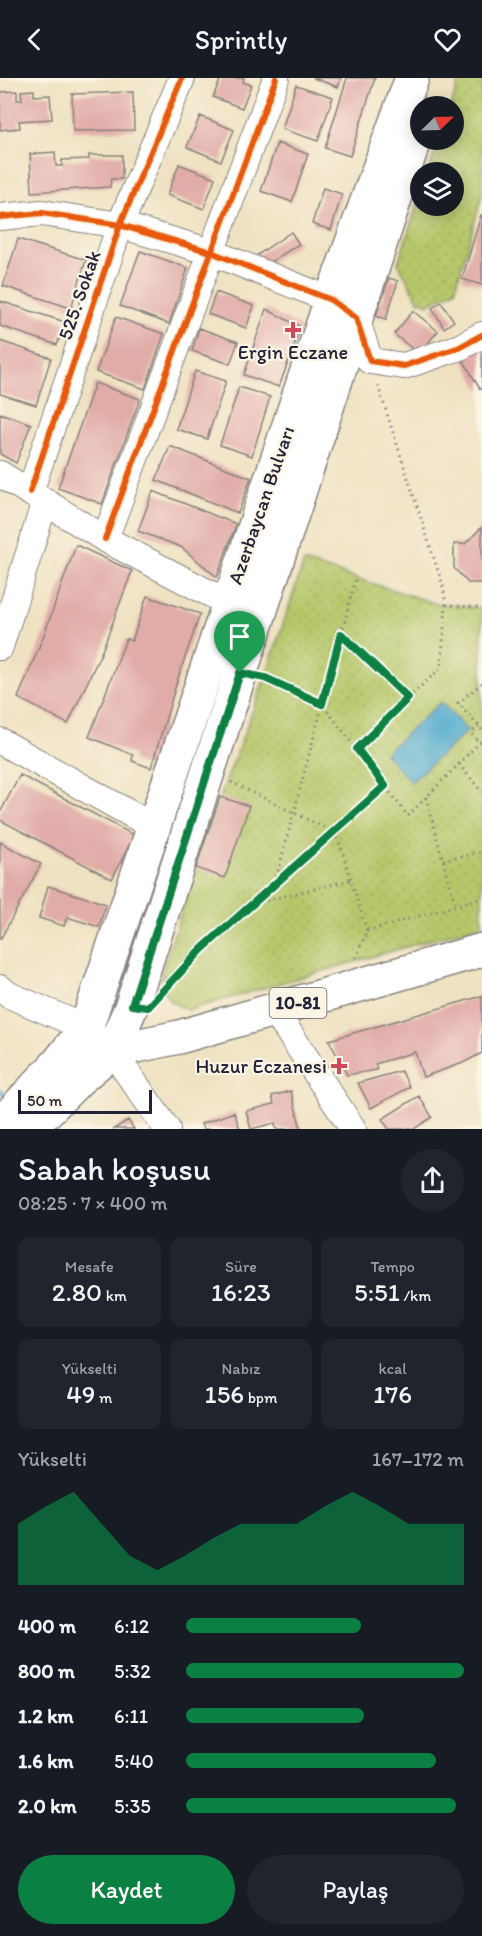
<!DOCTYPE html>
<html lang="tr">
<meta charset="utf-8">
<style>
:root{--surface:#171b24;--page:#20242c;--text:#f1f3f6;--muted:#9ea1a6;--accent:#0b8043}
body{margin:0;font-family:Itim,sans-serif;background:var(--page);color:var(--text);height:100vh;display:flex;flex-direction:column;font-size:22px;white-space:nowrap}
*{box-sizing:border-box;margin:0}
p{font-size:20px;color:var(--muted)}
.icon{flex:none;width:33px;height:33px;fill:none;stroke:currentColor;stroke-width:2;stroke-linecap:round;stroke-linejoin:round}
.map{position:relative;height:1051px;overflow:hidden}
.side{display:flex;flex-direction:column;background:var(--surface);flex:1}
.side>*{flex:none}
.needle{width:39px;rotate:67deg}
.fabs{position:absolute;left:410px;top:18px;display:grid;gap:12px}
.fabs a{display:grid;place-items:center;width:54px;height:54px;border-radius:50%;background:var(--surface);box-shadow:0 3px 15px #0003;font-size:30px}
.scale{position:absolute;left:18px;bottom:15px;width:134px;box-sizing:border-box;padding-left:6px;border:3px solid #22223b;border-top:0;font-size:16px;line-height:21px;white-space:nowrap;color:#22223b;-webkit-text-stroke:4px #fcf5e5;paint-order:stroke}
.pin{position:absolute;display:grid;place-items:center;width:51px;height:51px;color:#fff;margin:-62px -26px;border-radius:50% 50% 50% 0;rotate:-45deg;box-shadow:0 0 6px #0007}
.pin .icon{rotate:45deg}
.round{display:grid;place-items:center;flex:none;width:63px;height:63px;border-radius:32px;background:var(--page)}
.overview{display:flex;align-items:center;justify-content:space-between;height:102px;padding:0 18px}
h1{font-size:33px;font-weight:600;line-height:45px}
.stats{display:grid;grid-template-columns:repeat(3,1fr);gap:9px;height:102px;padding:6px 18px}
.stats div{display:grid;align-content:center;border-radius:12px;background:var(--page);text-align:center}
.stats b{font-size:26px;font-weight:600}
.stats small{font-size:16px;font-weight:400}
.stats p{font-size:16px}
.chart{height:168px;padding:12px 18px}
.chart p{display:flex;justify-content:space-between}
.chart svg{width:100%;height:108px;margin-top:6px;fill:var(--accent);opacity:.7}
.primary-button{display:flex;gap:12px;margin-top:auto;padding:12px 18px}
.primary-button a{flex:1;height:69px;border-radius:36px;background:var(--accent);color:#fff;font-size:24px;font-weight:600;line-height:69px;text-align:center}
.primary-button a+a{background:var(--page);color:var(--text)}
ul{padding:0 18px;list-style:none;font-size:20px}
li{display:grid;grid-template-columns:96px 72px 1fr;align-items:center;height:45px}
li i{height:15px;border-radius:8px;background:var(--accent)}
header{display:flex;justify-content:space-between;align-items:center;height:78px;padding:0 18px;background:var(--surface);font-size:27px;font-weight:600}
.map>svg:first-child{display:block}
.park{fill:url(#park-dots);stroke:#6c7452;stroke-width:1.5}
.water{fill:#50aacd;stroke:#396684;stroke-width:1.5}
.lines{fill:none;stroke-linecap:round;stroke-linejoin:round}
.stream{stroke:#50aacd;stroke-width:5}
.building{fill:#e1aca8}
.minor-casing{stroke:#88827e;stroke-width:28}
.major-casing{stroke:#88827e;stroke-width:36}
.path{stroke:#88827e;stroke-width:3;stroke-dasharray:1.5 4.5;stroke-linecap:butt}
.minor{stroke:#fff;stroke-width:26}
.major{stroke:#fff;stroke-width:33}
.cycleway-casing{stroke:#fcf5e5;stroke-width:10}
.cycleway{stroke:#e8590c;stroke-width:6}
.route-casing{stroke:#fff;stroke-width:12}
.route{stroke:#0b8043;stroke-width:8}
.poi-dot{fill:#d1495b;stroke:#fcf5e5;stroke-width:2}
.labels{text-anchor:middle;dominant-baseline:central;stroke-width:4.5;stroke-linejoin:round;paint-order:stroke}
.shield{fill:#fcf5e5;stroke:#63616e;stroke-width:1.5}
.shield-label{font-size:18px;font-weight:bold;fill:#22223b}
.street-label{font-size:20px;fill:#22223b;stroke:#fcf5e5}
.poi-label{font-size:20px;fill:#22223b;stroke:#fcf5e5}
</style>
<header><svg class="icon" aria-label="back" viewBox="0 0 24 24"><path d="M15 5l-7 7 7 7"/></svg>Sprintly<svg class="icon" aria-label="heart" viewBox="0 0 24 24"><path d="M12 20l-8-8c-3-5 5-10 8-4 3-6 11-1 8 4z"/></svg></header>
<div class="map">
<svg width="482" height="1051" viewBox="0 0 482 1051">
<defs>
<pattern id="park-dots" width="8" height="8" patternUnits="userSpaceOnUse" patternTransform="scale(1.5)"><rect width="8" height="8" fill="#b6c76a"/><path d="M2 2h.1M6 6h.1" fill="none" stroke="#9cab5d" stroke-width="1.8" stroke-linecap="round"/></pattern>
</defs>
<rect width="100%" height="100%" fill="#fcf5e5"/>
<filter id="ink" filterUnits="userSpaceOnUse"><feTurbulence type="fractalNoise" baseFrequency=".0167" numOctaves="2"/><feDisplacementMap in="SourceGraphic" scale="12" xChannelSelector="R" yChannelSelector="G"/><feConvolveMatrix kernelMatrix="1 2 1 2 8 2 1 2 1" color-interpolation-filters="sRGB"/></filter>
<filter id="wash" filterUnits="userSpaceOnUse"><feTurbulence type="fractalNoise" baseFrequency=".008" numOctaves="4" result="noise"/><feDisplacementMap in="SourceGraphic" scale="24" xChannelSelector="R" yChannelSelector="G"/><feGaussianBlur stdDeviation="1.35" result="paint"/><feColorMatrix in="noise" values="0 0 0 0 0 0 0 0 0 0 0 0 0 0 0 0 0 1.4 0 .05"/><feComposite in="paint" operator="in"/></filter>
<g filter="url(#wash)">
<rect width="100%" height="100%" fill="#efe2c2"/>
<path class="park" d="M460,0H482V118L455,212L429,226L418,222L398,185L420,119V128H453V94H428L440,62H453V28H451Z
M304,484L434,525L482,530V847L188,932C165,923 164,918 161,895L220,719L265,600Z"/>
<path class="water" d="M441,624L467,653L411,704L385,675Z"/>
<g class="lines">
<path class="stream" d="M0,1013L9,1021"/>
</g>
<g id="blocks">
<path class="building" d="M221,0H244L243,4L251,7L242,30L213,19Z
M313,0H341L338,9Z
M347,0H375L350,78L325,70Z
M296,7L333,19L318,63L282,51Z
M34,12V18L50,17L52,41L19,43L20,50L0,52V14L17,13V22H22L21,13Z
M133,14L134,52L73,53L72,16Z
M200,38L234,52L221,83L187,69Z
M277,65L308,76L292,124L261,113Z
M55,74L56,88H62V82L89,81V77H122V101H111L110,109L32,114L30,76Z
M179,86L215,100L204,131L167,117Z
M323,110L342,116L331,152L312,146Z
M481,137H482V207L462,201Z
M291,154L299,166L266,187L260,184L256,178Z
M18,161L86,182L71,230L3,208Z
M140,173L188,190L169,246L120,228Z
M389,200L398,203L386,241L376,238Z
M216,214L254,228L246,250L208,236Z
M0,223L65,244L57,267L0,248Z
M441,224L454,243L444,250L432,230Z
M266,231L301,249L279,309L244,297Z
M413,233L438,253L419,276L394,256Z
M116,239L164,256L145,311L96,294Z
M199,250L238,264L230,286L192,273Z
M0,263L51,280L36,327L0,316Z
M482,265V311H480L459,275Z
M195,293L226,303L207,361L176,351Z
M95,305L140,321L102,426L58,410Z
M239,309L270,319L252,378L220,367Z
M0,335L31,346L16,385L0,376Z
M170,368L251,400L238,435L156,402Z
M153,413L236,446L217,499L181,469L138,453Z
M482,449V505H468L454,490V466H465Z
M76,467L132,493L102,573L68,646L18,620L44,557Z
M147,518L200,536L178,600L151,690L132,683L133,677L89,659L126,561L132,563Z
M20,697L134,757L112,801L0,742V735Z
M220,719L249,728L225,800L196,790Z
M0,764L41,786L0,862Z
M48,808L106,826L99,849L67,839L64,848L39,840Z
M482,918V975L463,985L423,999L415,974L375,986L377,992L347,997L329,962Z
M401,993L410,1009L371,1030L358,1005Z
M291,1013L301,1051H276L275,1045L251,1051L246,1033L274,1026L272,1018Z
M419,1018L432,1039L414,1051H389L382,1041Z
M234,1034L240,1051H203L201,1046Z
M128,1042L134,1051H114Z"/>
</g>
</g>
<g filter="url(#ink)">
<use href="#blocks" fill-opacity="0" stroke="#88827e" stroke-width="1.5"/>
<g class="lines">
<defs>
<path id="minor" d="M0,139L42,135L120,147L211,174L331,222L356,240L370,283L404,288L460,269L482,257
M0,396L105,461L228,525
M30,414L120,147L182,0
M105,461L276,0
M0,569L45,423
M0,663L154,749
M0,910L9,917L86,950L112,973L167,1051
M274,932L353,1051"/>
<path id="major" d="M112,973L179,959L482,872
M0,1047L58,985L86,950L331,222L412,0
M29,1051L78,1002L112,973L132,927L420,44"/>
</defs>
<use href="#minor" class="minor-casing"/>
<use href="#major" class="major-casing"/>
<path class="path" d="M446,527L482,530
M341,556L408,620
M265,600L322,626L408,738L479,665
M482,605L458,625L482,652
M479,648L471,655L479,665L482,663
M357,671L408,620L441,590L446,527L443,508L377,305
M459,686L482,714
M231,704L333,754L340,766L367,853L356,879L357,881
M426,719L455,827
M443,782L482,774
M275,805L356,500
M255,825L351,802
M367,853L482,820
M165,911L202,871L385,708"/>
<use href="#minor" class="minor"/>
<use href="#major" class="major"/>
<defs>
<path id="cycleway" d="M0,139L42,135L120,147L211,174L331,222L356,240L370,283L404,288L460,269L482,257
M30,414L120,147L182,0
M105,461L276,0"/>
</defs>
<use href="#cycleway" class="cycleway-casing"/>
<use href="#cycleway" class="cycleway"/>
</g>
</g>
<g class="lines" filter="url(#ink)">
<defs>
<path id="route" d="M341,556L408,620L357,671L385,708L202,871L148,929L132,927L240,595L265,600L322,626Z"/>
</defs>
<use href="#route" class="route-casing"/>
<use href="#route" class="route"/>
</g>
<g class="poi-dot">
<path d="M290 243h6v6h6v6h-6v6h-6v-6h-6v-6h6z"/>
<path d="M336 979h6v6h6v6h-6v6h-6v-6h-6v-6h6z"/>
</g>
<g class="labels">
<rect class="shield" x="269.5" y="910" width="57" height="30" rx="4.5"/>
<g class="shield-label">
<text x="298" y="925">10-81</text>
</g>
<g class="street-label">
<text transform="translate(79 217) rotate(-71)">525. Sokak</text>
<text transform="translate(261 427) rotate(-71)">Azerbaycan Bulvarı</text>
</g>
<g class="poi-label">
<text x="293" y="274">Ergin Eczane</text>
<text x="327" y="988" text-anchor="end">Huzur Eczanesi</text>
</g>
</g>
</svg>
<div class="fabs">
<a><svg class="needle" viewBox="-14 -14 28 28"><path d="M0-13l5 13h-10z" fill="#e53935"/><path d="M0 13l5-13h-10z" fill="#9ea1a6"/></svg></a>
<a><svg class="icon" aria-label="layers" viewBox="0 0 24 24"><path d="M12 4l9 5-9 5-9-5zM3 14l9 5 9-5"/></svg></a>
</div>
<div class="scale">50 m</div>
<div class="pin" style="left:240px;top:595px;background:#1e9e55"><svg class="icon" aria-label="arrive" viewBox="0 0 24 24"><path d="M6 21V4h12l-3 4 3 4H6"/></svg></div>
</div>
<section class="side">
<div class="overview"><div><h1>Sabah koşusu</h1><p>08:25 · 7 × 400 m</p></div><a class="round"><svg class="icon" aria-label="share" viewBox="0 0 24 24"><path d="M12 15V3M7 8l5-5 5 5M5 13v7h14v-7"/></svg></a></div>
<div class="stats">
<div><p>Mesafe</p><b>2.80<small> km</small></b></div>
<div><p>Süre</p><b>16:23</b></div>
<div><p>Tempo</p><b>5:51<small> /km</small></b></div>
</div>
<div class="stats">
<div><p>Yükselti</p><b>49<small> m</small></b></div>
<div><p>Nabız</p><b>156<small> bpm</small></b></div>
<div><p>kcal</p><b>176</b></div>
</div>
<div class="chart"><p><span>Yükselti</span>167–172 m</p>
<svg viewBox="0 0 160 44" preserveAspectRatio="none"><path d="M0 44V19L10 12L20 6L30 19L40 32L50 38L60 32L70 25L80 19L90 19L100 19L110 12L120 6L130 12L140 19L150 19L160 19V44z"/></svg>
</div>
<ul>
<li><b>400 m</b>6:12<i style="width:63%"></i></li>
<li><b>800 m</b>5:32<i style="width:100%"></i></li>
<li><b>1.2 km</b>6:11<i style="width:64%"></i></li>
<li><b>1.6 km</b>5:40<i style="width:90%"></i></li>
<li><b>2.0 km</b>5:35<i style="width:97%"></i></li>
</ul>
<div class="primary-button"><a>Kaydet</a><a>Paylaş</a></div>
</section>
